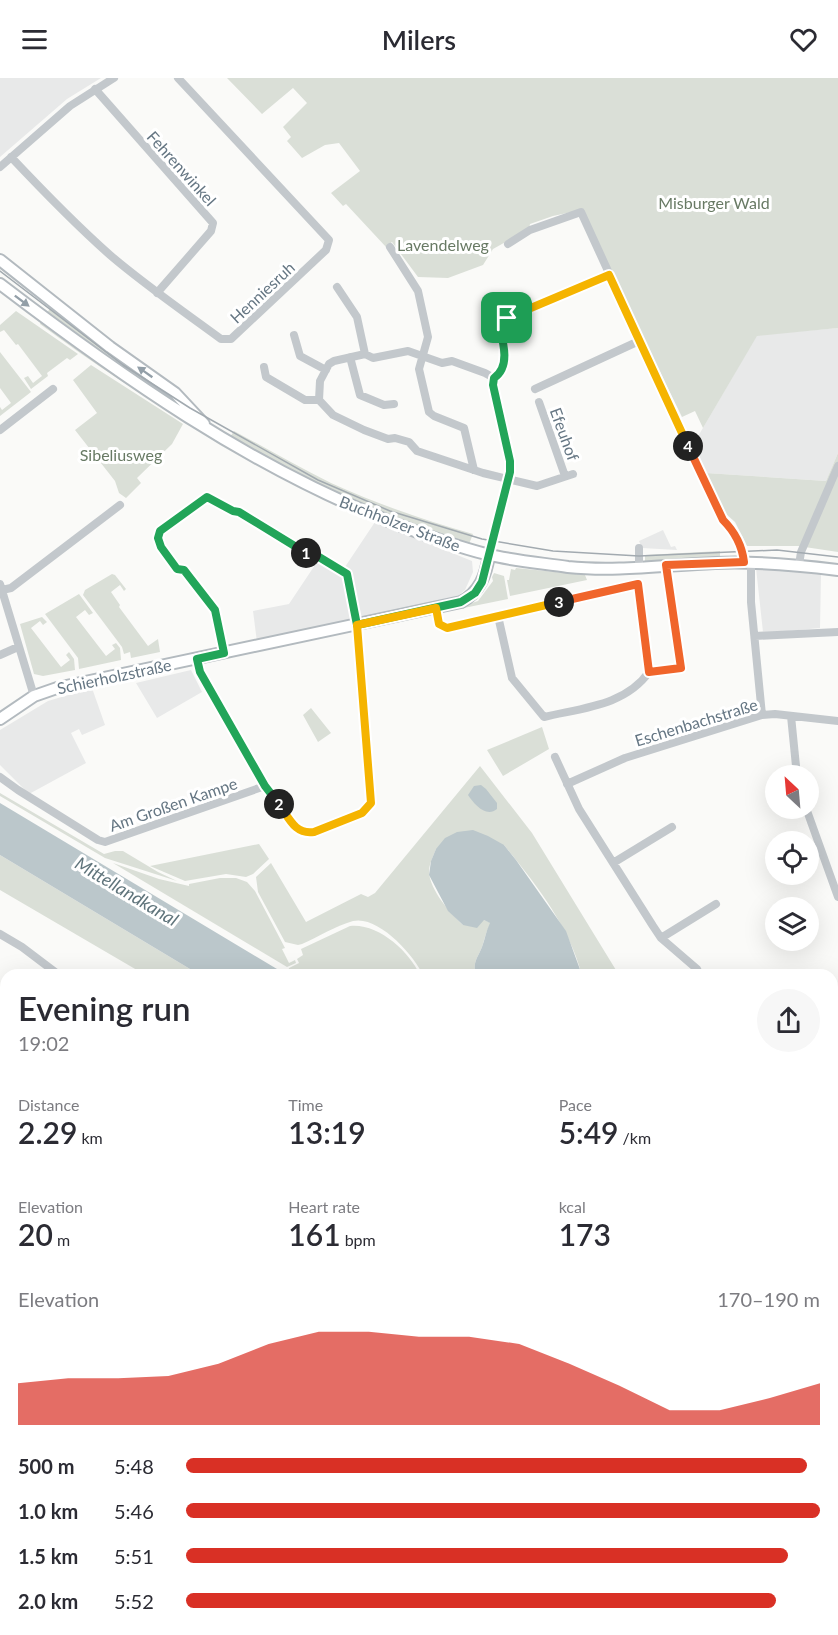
<!DOCTYPE html>
<meta charset="utf-8">
<style>
:root{--surface:#fff;--page:#f7f7f7;--text:#2b2b33;--muted:#7c7c81;--accent:#d93025}
body{margin:0;font-family:Lato,sans-serif;background:var(--page);color:var(--text);height:100vh;display:flex;flex-direction:column;font-size:22px;white-space:nowrap}
*{box-sizing:border-box;margin:0}
p{font-size:20px;color:var(--muted)}
.icon{flex:none;width:33px;height:33px;fill:none;stroke:currentColor;stroke-width:2;stroke-linecap:round;stroke-linejoin:round}
.map{position:relative;flex:1;overflow:hidden}
.panel{position:absolute;left:0px;top:891px;width:838px;height:666px;display:flex;flex-direction:column;background:var(--surface);border-radius:18px 18px 0 0;box-shadow:0 6px 24px #0002}
.panel>*{flex:none}
.needle{width:39px;rotate:334deg}
.buttons{position:absolute;left:765px;top:687px;display:grid;gap:12px}
.buttons a{display:grid;place-items:center;width:54px;height:54px;border-radius:50%;background:var(--surface);box-shadow:0 6px 24px #0002;font-size:30px}
.pin{position:absolute;display:grid;place-items:center;width:51px;height:51px;color:#fff;margin:-26px;border-radius:12px;box-shadow:0 3px 9px #0006}
.km{position:absolute;width:30px;height:30px;margin:-15px;border-radius:50%;background:#222;color:#fff;font-size:16px;line-height:30px;text-align:center}
.round{display:grid;place-items:center;flex:none;width:63px;height:63px;border-radius:32px;background:var(--page)}
.head{display:flex;align-items:center;justify-content:space-between;height:102px;padding:0 18px}
h1{font-size:33px;font-weight:600;line-height:45px}
.stats{display:grid;grid-template-columns:repeat(3,1fr);gap:9px;height:102px;padding:6px 18px}
.stats div{display:grid;align-content:center}
.stats b{font-size:30px;font-weight:600}
.stats small{font-size:16px;font-weight:400}
.stats p{font-size:16px}
.chart{height:168px;padding:12px 18px}
.chart p{display:flex;justify-content:space-between}
.chart svg{width:100%;height:108px;margin-top:6px;fill:var(--accent);opacity:.7}
ul{padding:0 18px;list-style:none;font-size:20px}
li{display:grid;grid-template-columns:96px 72px 1fr;align-items:center;height:45px}
li i{height:15px;border-radius:8px;background:var(--accent)}
header{display:flex;justify-content:space-between;align-items:center;height:78px;padding:0 18px;background:var(--surface);font-size:27px;font-weight:600}
.map>svg:first-child{display:block}
.built{fill:#e8e9e9}
.green{fill:#dadfd7}
.water{fill:#bbc7cb}
.lines{fill:none;stroke-linecap:round;stroke-linejoin:round}
.secondary-casing{stroke:#b3babf;stroke-width:14}
.street{stroke:#c3c8cc;stroke-width:8}
.secondary{stroke:#fff;stroke-width:10}
.tram{stroke:#a2aab0;stroke-width:1.5}
.oneway{fill:#939fa8}
.split-1-casing{stroke:#fff;stroke-width:12}
.split-2-casing{stroke:#fff;stroke-width:12}
.split-3-casing{stroke:#fff;stroke-width:12}
.split-4-casing{stroke:#fff;stroke-width:12}
.split-5-casing{stroke:#fff;stroke-width:12}
.split-1{stroke:#22a559;stroke-width:8}
.split-2{stroke:#22a559;stroke-width:8}
.split-3{stroke:#f5b400;stroke-width:8}
.split-4{stroke:#f0652b;stroke-width:8}
.split-5{stroke:#f5b400;stroke-width:8}
.labels{text-anchor:middle;dominant-baseline:central;stroke-width:6;stroke-linejoin:round;paint-order:stroke}
.street-label{font-size:16px;fill:#657683;stroke:#fff}
.park-label{font-size:16px;fill:#687a64;stroke:#fff}
.water-label{font-size:18px;font-style:italic;fill:#60757c;stroke:#fff}
</style>
<header><svg class="icon" aria-label="menu" viewBox="0 0 24 24"><path d="M4 6h16M4 12h16M4 18h16"/></svg>Milers<svg class="icon" aria-label="heart" viewBox="0 0 24 24"><path d="M12 20l-8-8c-3-5 5-10 8-4 3-6 11-1 8 4z"/></svg></header>
<div class="map">
<svg width="838" height="1557" viewBox="0 0 838 1557">
<rect width="100%" height="100%" fill="#fafaf8"/>
<path class="built" d="M0,0H101L67,21L0,79Z
M838,250V375L826,403L706,395L693,367L757,257Z
M375,444L472,483L473,494L465,512L454,521L257,564L253,533L289,526L319,481L341,495Z
M663,452L671,469L675,468L677,472L642,470L639,463Z
M756,490L794,492L821,496L820,550L766,555L763,554Z
M191,592L202,614L157,640L136,605Z
M92,610L105,647L82,657L79,651L71,655L86,685L29,716L0,687V652L48,623Z"/>
<path class="green" d="M227,0H838V250L757,258L703,350L695,333L682,339L581,132L553,138L530,146L529,151L493,171L483,187L448,200L418,199L392,164L386,169L346,126L343,128L331,115L360,93L339,65L325,67L302,80L287,63L291,59L283,49L307,25L293,10L262,36Z
M53,227L168,313L166,317L178,324L174,328L45,237Z
M16,233L78,276L70,282L67,280L47,295L48,298L31,311L24,300L28,298L33,305L42,298L18,266L16,267L4,252L0,254V247Z
M41,242L199,351C144,319 91,284 40,246Z
M0,274L31,314L0,338V329L2,332L11,325L0,310Z
M91,287L183,346L172,366L137,400L141,405L126,420L119,415L115,403L75,352L97,335L73,302Z
M234,353C266,370 298,389 331,405C377,426 424,442 473,456L469,466L357,425L296,396L230,359Z
M838,375V474L798,468H747L735,444L726,436L706,395L826,403Z
M720,473V481L645,484V477Z
M516,490L585,497L587,502L510,518L507,502H509L511,491L515,492Z
M494,495L504,498L508,521L444,534L478,523L493,503L492,499Z
M112,496L115,497L126,511L124,513L120,507L111,514L120,527L119,529L148,568L158,561L160,574L131,580L130,574L124,576L122,569L83,517L85,512Z
M79,516L93,535L89,537L85,532L76,539L106,578L115,571L112,567L116,565L120,570L121,582L79,591L78,580L45,536Z
M42,539L47,544L43,547L40,543L31,550L61,589L70,582L66,577L69,574L74,581L75,592L43,598L34,596L20,546Z
M311,630L331,655L318,664L303,637Z
M542,649L549,671L503,698L487,672Z
M480,688L532,755L619,897H582C569,848 536,806 504,767L436,771C433,779 429,786 429,794C430,812 450,835 463,847L484,842L491,845C486,853 485,860 482,869C478,879 472,885 476,897H423C414,877 378,837 353,843C335,848 318,859 302,866L298,867L285,864L258,814L256,799L271,785L306,844L361,816L368,819L375,815Z
M0,715L104,776L115,773H123L158,794L177,803L105,780L0,718Z
M259,766L269,781L253,796L246,799L226,796L185,803L150,788Z
M0,777L200,897H141L142,895L0,812Z
M113,785L159,801L189,808V806L220,800H236L247,804L255,813L285,870L282,871L289,885L295,882L296,885L287,889Z
M350,848C378,845 409,873 420,897H287L289,890L299,885L297,881L303,877L301,871Z
M6,1147V1410L0,1416V1153Z
M838,1446V1514L833,1515V1447Z"/>
<path class="water" d="M481,707L486,711L497,725V731C486,740 474,726 468,717L474,708Z
M0,725L287,897H288H200L0,777Z
M473,752L488,758L504,767L516,782L566,853L582,897H476C472,885 478,879 482,869C485,861 486,853 490,845L484,842L477,850L463,847L448,833L429,797L431,783L436,771L445,760L457,754Z"/>
<g class="lines">
<defs>
<path id="secondary" d="M0,182L110,269L175,315L204,346
M0,206C122,299 247,387 391,444C422,456 454,468 486,476C513,483 541,485 568,489C616,494 666,487 715,485C756,483 797,487 838,492
M0,641L34,618L57,610L461,524C480,514 486,497 489,477
M0,1476L6,1482
M83,1551L89,1557"/>
</defs>
<use href="#secondary" class="secondary-casing"/>
<path class="street" d="M95,11L213,145L211,153L157,215
M11,79C43,113 75,146 110,177C145,207 183,233 221,261H231L326,172L329,162L178,0
M0,89L70,28L114,0
M508,166L530,152L581,134L705,405L723,442L732,451L737,460L744,484
M390,169L418,213L428,259L419,291L429,334L434,338L464,350L474,392
M337,209L357,239L365,276
M294,257L300,278L326,292
M350,279L360,317L384,327L394,326
M264,289L266,299L305,322H319
M494,300L485,295L452,283L442,285L408,273L373,280L365,276L334,283L329,286L320,303L319,322L333,337L364,352L388,361L395,360L409,364L417,373L483,395L537,408L573,396
M494,300C512,287 502,261 498,243L609,197
M535,311L639,263
M539,324L565,398
M0,352L53,311
M639,470V489
M489,477L510,394V383L493,307L494,300
M751,484V524L762,637
M799,487L801,474L838,388
M0,506L34,618
M2,512L11,510L120,427
M436,530L439,546L447,550L638,506L649,594C625,628 581,630 544,639L512,600L498,538
M755,558L838,554
M0,577L18,569
M197,581L200,595L265,708L299,753C313,760 348,741 362,735L368,730L371,720L359,557L347,496L319,479H312L239,434C226,432 218,420 205,419L160,453L158,460L161,469L177,491L184,492L215,532L224,575
M649,594L681,590L666,487
M791,638L797,698
M555,679L579,731L653,848L661,860L697,891L700,897
M0,699L18,712L98,762L105,764L265,708
M567,706L625,680L762,637L775,636L838,643
M806,730L838,819
M613,785L672,749
M0,856L22,869L59,897
M661,860L716,826
M0,980L6,975
M832,989L838,988
M0,1003L6,1010
M832,1070L838,1069
M832,1307L838,1311
M832,1386L838,1385
M469,1551L474,1557
M660,1551L665,1557
M716,1551L720,1557
M157,1557L163,1551
M258,1557L264,1551
M358,1557L364,1551
M482,1557L489,1551
M803,1557L838,1551"/>
<use href="#secondary" class="secondary"/>
<path class="tram" d="M0,193L123,287L190,330L318,402L390,433L482,461L553,473L639,478L777,472L838,479"/>
</g>
<defs><path id="oneway-solid" d="M-6-.8H1V-3.2L6.5 0L1 3.2V.8H-6Z" transform="scale(1.5)"/></defs>
<g class="oneway">
<use href="#oneway-solid" transform="translate(22 223) rotate(37)"/>
<use href="#oneway-solid" transform="translate(145 294) rotate(-145)"/>
</g>
<g class="lines">
<defs>
<path id="split-1" d="M306,475L312,478L319,479L347,496L357,547L461,524L475,515L482,504L510,394V383L493,307L494,300C512,288 502,260 498,243L507,240"/>
<path id="split-2" d="M279,726L265,708L200,594L197,581L224,575L215,532L184,492L177,491L161,469L158,460L160,453L207,419L233,433L239,434L306,475"/>
<path id="split-3" d="M279,726C289,740 295,757 314,754L362,735L371,725L357,547L436,530L439,546L447,550L559,524"/>
<path id="split-4" d="M559,524L638,506L649,594L681,590L666,487L744,484C742,467 735,454 723,442L688,368"/>
<path id="split-5" d="M507,240L609,197L688,368"/>
</defs>
<use href="#split-1" class="split-1-casing"/>
<use href="#split-2" class="split-2-casing"/>
<use href="#split-3" class="split-3-casing"/>
<use href="#split-4" class="split-4-casing"/>
<use href="#split-5" class="split-5-casing"/>
<use href="#split-1" class="split-1"/>
<use href="#split-2" class="split-2"/>
<use href="#split-3" class="split-3"/>
<use href="#split-4" class="split-4"/>
<use href="#split-5" class="split-5"/>
</g>
<g class="labels">
<g class="street-label">
<text transform="translate(182 90) rotate(48)">Fehrenwinkel</text>
<text transform="translate(262 214) rotate(-43)">Henniesruh</text>
<text transform="translate(565 356) rotate(70)">Efeuhof</text>
<text transform="translate(400 445) rotate(21)">Buchholzer Straße</text>
<text transform="translate(114 598) rotate(-12)">Schierholzstraße</text>
<text transform="translate(696 644) rotate(-17)">Eschenbachstraße</text>
<text transform="translate(173 726) rotate(-19)">Am Großen Kampe</text>
</g>
<g class="park-label">
<text x="714" y="124">Misburger Wald</text>
<text x="443" y="166">Lavendelweg</text>
<text x="121" y="376">Sibeliusweg</text>
</g>
<g class="water-label">
<text transform="translate(127 813) rotate(31)">Mittellandkanal</text>
</g>
</g>
</svg>
<div class="buttons">
<a><svg class="needle" viewBox="-14 -14 28 28"><path d="M0-13l5 13h-10z" fill="#e53935"/><path d="M0 13l5-13h-10z" fill="#7c7c81"/></svg></a>
<a><svg class="icon" aria-label="locate" viewBox="0 0 24 24"><circle cx="12" cy="12" r="6"/><path d="M12 2v4M12 18v4M2 12h4M18 12h4"/></svg></a>
<a><svg class="icon" aria-label="layers" viewBox="0 0 24 24"><path d="M12 4l9 5-9 5-9-5zM3 14l9 5 9-5"/></svg></a>
</div>
<div class="pin" style="left:507px;top:240px;background:#1e9e55"><svg class="icon" aria-label="arrive" viewBox="0 0 24 24"><path d="M6 21V4h12l-3 4 3 4H6"/></svg></div>
<b class="km" style="left:306px;top:475px">1</b>
<b class="km" style="left:279px;top:726px">2</b>
<b class="km" style="left:559px;top:524px">3</b>
<b class="km" style="left:688px;top:368px">4</b>
<section class="panel">
<div class="head"><div><h1>Evening run</h1><p>19:02</p></div><a class="round"><svg class="icon" aria-label="share" viewBox="0 0 24 24"><path d="M12 15V3M7 8l5-5 5 5M5 13v7h14v-7"/></svg></a></div>
<div class="stats">
<div><p>Distance</p><b>2.29<small> km</small></b></div>
<div><p>Time</p><b>13:19</b></div>
<div><p>Pace</p><b>5:49<small> /km</small></b></div>
</div>
<div class="stats">
<div><p>Elevation</p><b>20<small> m</small></b></div>
<div><p>Heart rate</p><b>161<small> bpm</small></b></div>
<div><p>kcal</p><b>173</b></div>
</div>
<div class="chart"><p><span>Elevation</span>170–190 m</p>
<svg viewBox="0 0 160 44" preserveAspectRatio="none"><path d="M0 44V27L10 25L20 25L30 24L40 19L50 11L60 6L70 6L80 8L90 8L100 11L110 19L120 28L130 38L140 38L150 33L160 27V44z"/></svg>
</div>
<ul>
<li><b>500 m</b>5:48<i style="width:98%"></i></li>
<li><b>1.0 km</b>5:46<i style="width:100%"></i></li>
<li><b>1.5 km</b>5:51<i style="width:95%"></i></li>
<li><b>2.0 km</b>5:52<i style="width:93%"></i></li>
</ul>
</section>
</div>
